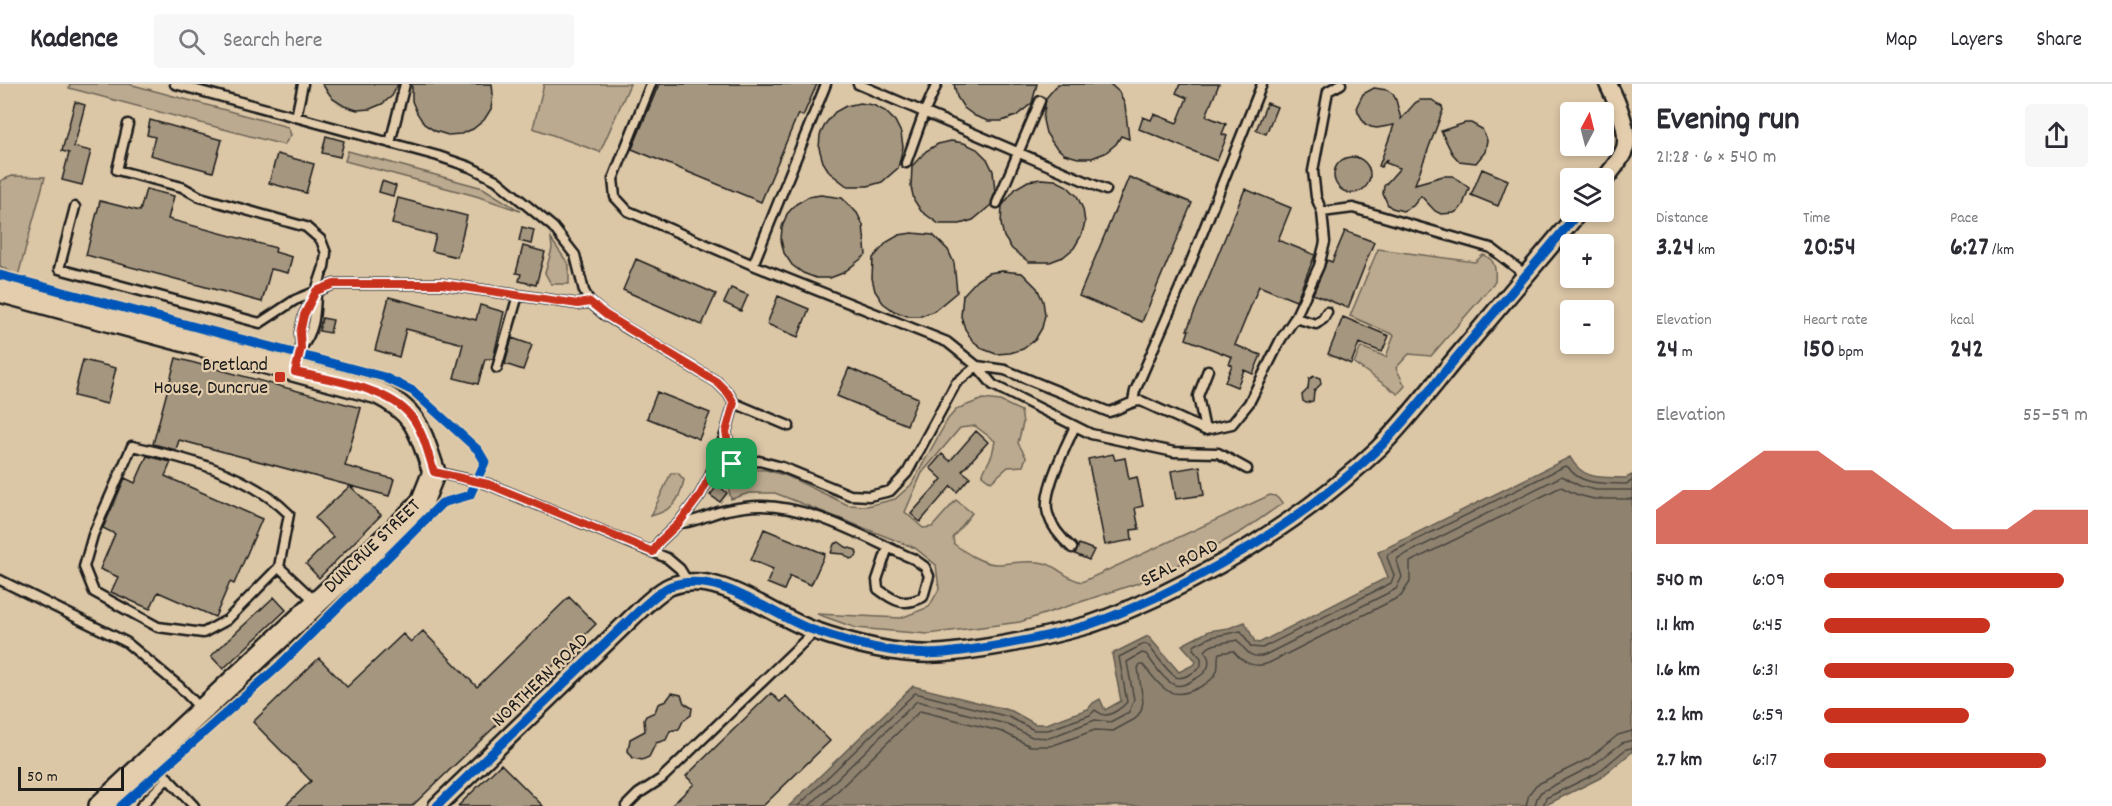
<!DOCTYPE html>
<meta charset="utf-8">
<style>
:root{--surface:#fff;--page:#f7f7f7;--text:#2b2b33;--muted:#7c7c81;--line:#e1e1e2;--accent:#c8321e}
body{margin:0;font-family:Dekko,sans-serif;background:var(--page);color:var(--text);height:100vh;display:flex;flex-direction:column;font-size:22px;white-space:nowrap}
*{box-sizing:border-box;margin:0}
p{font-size:20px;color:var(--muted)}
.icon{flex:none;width:33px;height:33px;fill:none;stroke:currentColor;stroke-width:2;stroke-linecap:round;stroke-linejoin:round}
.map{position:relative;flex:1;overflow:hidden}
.drawer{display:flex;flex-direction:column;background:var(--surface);width:480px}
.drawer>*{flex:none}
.needle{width:39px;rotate:7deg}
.fabs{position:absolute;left:1560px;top:18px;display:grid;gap:12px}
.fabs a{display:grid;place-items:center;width:54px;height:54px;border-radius:6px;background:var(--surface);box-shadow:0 3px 9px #0003;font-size:30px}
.scale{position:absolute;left:18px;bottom:15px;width:106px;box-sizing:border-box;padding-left:6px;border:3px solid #1c1c1c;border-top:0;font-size:16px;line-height:21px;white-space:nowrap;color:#1c1c1c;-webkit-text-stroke:4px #e3cdac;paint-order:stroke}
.pin{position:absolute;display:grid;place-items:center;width:51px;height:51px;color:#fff;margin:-26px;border-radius:12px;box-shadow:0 3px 9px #0006}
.round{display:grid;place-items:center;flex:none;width:63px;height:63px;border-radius:6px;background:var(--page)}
.summary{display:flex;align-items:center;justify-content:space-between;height:102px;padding:0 24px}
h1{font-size:33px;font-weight:700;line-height:45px}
.figures{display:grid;grid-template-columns:repeat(3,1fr);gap:9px;height:102px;padding:6px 24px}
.figures div{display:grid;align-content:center}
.figures b{font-size:26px;font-weight:700}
.figures small{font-size:16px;font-weight:400}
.figures p{font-size:16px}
.chart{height:168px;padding:12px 24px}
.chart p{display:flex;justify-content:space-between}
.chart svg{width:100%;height:108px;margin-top:6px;fill:var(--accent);opacity:.7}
ul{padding:0 24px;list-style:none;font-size:20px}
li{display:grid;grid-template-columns:96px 72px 1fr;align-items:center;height:45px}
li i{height:15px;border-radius:8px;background:var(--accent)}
header{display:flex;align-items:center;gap:36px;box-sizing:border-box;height:84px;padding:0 30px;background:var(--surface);border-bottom:2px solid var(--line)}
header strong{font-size:28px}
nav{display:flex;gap:33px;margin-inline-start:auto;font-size:21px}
.search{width:420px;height:54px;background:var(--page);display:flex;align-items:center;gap:15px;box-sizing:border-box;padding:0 21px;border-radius:6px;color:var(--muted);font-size:22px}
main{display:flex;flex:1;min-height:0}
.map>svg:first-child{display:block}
.green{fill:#bbaa8f;stroke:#6c6356;stroke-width:1.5}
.water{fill:#8f8370;stroke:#615a4e;stroke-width:1.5}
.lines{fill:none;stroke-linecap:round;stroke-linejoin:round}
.shore{stroke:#4a453e;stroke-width:1.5}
.building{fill:#a5967f;stroke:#1c1c1c;stroke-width:1.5}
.service-casing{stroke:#1c1c1c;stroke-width:13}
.minor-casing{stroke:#1c1c1c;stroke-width:21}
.tertiary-casing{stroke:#1c1c1c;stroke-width:26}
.service{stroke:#e3cdac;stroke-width:8}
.minor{stroke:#e3cdac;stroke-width:16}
.tertiary{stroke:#e3cdac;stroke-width:21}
.cycleway-casing{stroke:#e3cdac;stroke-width:13}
.cycleway{stroke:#0057b8;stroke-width:9}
.route-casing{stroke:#fff;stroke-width:12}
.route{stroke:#c8321e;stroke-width:8}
.poi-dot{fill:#c8321e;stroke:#e3cdac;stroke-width:2}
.labels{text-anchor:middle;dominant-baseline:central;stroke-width:4.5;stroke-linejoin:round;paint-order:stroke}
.poi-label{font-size:20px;fill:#1c1c1c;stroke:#e3cdac;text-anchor:end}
.street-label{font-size:20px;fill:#1c1c1c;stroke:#e3cdac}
</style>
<header>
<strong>Kadence</strong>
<div class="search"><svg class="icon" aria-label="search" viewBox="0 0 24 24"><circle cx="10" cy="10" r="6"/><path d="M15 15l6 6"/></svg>Search here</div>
<nav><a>Map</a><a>Layers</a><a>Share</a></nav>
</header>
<main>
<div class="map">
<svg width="1632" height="722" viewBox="0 0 1632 722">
<rect width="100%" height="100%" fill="#dbc6a6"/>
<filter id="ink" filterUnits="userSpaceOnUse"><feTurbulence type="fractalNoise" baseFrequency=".0167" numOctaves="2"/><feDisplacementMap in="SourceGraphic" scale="12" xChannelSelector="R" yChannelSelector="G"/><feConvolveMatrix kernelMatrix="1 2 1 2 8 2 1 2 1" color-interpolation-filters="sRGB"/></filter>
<g filter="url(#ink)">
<path class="green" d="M70,0H129L288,43L291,51L284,61L69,4Z
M544,0H630L600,68L533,44Z
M348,67L483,104L520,127L476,112L345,77Z
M12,92L45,93L18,192L0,182V97Z
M551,155L569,181V200H551L545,189L552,165Z
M1378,165L1475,178L1483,171C1496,175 1496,186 1495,198L1431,272L1409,270L1396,284L1405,302L1398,310L1354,279L1361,263L1386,273L1394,251L1350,232Z
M983,315L1000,317L1021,327L1023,339L1018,359L1026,373L1023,382L1008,383L991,398L982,391L992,371L995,357L975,342L960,344L922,389L905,428L923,444L932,443L956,416L972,429L953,453L954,460C965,468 982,480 997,480C1012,480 1029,475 1044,479C1058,482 1065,495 1082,498L1270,411L1275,412L1283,419L1244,446L1207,467L1138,499L1020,538L928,550L856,544L817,530L901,534L929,523L939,505L936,481L915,464L775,409H749L731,415L725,391L746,385L766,386L787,392L848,421L867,422L895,415L911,401L948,335L957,325Z
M671,389H678L684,396C679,418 673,426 651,432Z"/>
<path class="water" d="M1570,373C1583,397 1602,393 1626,394L1632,391V668L1600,694L1544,722H789L913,602L1012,627L1035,640H1046L1088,625L1093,619L1100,615L1105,626L1121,617L1112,570L1148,552L1179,588L1195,580L1196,577L1182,561L1209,547L1229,544L1245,538L1255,558L1259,559L1388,493L1378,468Z"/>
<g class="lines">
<path class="shore" d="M798,722L915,609L1009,633L1034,646H1048L1090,631L1095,626C1096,627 1103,631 1104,631C1111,632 1123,623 1127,618L1119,573L1144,560L1148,561C1154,568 1168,589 1176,593C1183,596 1197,587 1201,582V574L1193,565L1195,561L1211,553L1241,547L1251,563L1262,564L1391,499L1394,491L1387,473L1388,470L1565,382L1568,383C1580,402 1606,399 1626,400L1632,397
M809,722L917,617L1006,640L1032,653L1049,654L1095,636L1110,638L1129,628L1134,616L1127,578L1142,569L1146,570C1153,579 1164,597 1175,601C1182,603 1188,599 1193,596C1206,590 1214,581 1205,567C1212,558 1226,559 1237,556C1246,566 1250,576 1265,571L1396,505L1402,493L1397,477L1398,474L1562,392L1580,402L1596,406H1632
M822,722L920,627L1003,648L1030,662H1051L1095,646L1113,647L1135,635L1141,627L1143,618L1138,584L1140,581H1143C1163,604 1169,619 1200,603C1208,599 1214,595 1217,587C1219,581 1217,574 1219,569L1233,567C1243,579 1254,585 1269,579L1401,512L1410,498V478L1561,403L1578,411L1594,415H1632
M1526,722L1529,710L1536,701L1588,675L1618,651L1632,647
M1535,722L1537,714L1541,708L1592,682L1622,659L1632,656
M1543,722L1546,714L1597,689L1626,665L1632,664"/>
</g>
<path class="building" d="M322,0H398L392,12L382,20L370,25L357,26L344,22L333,15Z
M412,0H492L493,11L491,25L484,36L473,45L461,50L448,51L435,47L424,40L417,29L412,17Z
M659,0H817L803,32L798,30L761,118L632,65Z
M954,0H1037L1032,19L1016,32L1002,37H988L975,32L964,24L957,13Z
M1058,0H1110L1119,8L1125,21L1129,55L1121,52L1116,60L1105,69L1092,74H1078L1064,70L1054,61L1046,49L1043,36L1046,14Z
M1180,0H1219L1206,32L1226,40L1222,50L1227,52L1217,77L1139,45L1143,33L1151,36L1154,30L1177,39L1187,14L1176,9Z
M1374,4L1387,6L1393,10L1396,16L1401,35L1415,19L1420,16H1432L1442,23L1443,26L1415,100L1443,92H1453L1469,104L1463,121L1459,126L1454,129L1441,130L1435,127L1421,112L1413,122L1403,127L1392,124L1388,121L1383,110L1384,102L1400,84L1386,79L1387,75L1381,83L1379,82L1394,41L1377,44L1371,43L1365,40L1358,28L1357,22L1363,10Z
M75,18L85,21L74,63L91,67L82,101L62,96L69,69L62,67Z
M860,19L873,21L885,27L895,37L901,49L903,63L898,84L882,98L868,102H847L830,89L823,78L819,64L820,51L826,39L835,28L846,22Z
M1267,19L1277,23L1266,50L1256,46Z
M150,36L222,56L213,88L150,71L155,53L147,51Z
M1465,39H1471L1482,45L1487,56L1485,68L1476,79L1459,77L1452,69L1441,47Z
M326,52L344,57L340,73L322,69Z
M951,57L964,59L977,65L987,75L993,87L995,108L991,121L973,136L960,140H939L921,127L914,116L911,103L912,82L926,67L938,60Z
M277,70L314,80L306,109L269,99Z
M1334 91a18 18 0 1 1 36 0a18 18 0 1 1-36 0Z
M1482,85L1508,96L1498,122L1471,111Z
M1129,93L1192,119L1142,238L1079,212Z
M1041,95L1055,96L1067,102L1077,112L1083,125L1085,139L1081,152L1074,164L1063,173L1050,178H1029L1012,165L1004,153L1001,140L1002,122L1016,104L1028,97Z
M382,97L396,102L393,112L379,108Z
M146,105L174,112L168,135L276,164L275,168L292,173L288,189L271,185L262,218L86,171L100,117L140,127Z
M1245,105L1291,124L1278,156L1315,171L1296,217L1259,202L1235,261L1261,271L1253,290L1244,286L1237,303L1225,298L1232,281L1229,280L1232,273L1186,255L1189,246H1187Z
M821,111L842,114L857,129L863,141L866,171L843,189L830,194H816L803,189L792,181L784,169L781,156L782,143L787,130L796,120L808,113Z
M398,114L467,132L457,173L432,167L436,151L392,140Z
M522,143L534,146L531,160L519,157Z
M1345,147L1374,158L1348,224L1313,210L1327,176L1332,178Z
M912,149L933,151L948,166L954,179L957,208L934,227L921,232H907L894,227L883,219L875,207L872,194L873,174L887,158L899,151Z
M523,162L545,168L536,201L519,197L521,190L516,189Z
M636,175L716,210L702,241L623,206Z
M1002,187L1022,189L1037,204L1043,217L1045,231L1042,244L1035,256L1023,265L1010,269L996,270L983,265L972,256L965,245L961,232L963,211L977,196L988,189Z
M731,204L748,211L741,227L724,219Z
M778,212L809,225L798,253L767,240Z
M389,213L476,236L480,221L504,228L493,275H485L478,300L454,294L463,260L406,245L399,273L375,266Z
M1343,233L1389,252L1382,268L1359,259L1351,280L1328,270Z
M322,234L333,236L330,249L319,247Z
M512,254L532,261L523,286L505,280Z
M176,274L361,324L345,382L394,395L389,412L179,356L176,366L153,360Z
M83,276L116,284L107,320L74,312Z
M849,284L918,314L907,341L837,312Z
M1314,292L1320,294L1321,300L1314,307L1313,317L1306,319L1303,317L1302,311L1308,305L1309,295Z
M657,308L710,329L699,355L647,334Z
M976,347L988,358L962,387L970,393L957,408L951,402L920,438L911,430L942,395L930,384L942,370L950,377Z
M1113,370L1115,376L1125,374L1129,395L1137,393L1143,422L1135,424L1139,445L1131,446L1132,456L1105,461L1088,375Z
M147,372L171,378L165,392L262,435L234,500L230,498L215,533L158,508L150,525L111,508L118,493L100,485L115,450L103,444L125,394L135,399Z
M1200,382L1204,411L1176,415L1171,387Z
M718,401L727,409L720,418L710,411Z
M350,402L381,431L319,494L306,480L333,453L315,434Z
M764,445L825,470L811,501L790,492L784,506L767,499L773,485L751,476Z
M839,458L846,463L856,466L857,470L856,473L850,475L844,470L831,469L834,460Z
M1079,460L1094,466L1089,476L1075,470Z
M274,513L286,526L223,585L211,572Z
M569,513L596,540L504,630L506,632L412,722H285L311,697L253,638L319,574L347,603L403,550L411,558L423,547L477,603Z
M672,609L681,611L684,619L692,624L691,631L683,637L679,645L670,647L666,656L656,659L649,673L642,676L633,674L628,667L630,655L645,647L644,636L646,632L655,628L658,620L666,617Z
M771,609L780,618L786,612L830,657L763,722H671L694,700L686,692Z
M501,680L543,722H458Z"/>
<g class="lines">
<defs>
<path id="service" d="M175,0L438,72L470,83L496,96L553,143L575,171L584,207L590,218L605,231L717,298L728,309L734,319L726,348L710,392
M651,0L613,95L615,113L628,127L753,181L947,258L977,282L993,301L1091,350L1174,368L1218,369L1247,385
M858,0L1106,106
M296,33L303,0
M128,40L117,86L182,103L200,113L306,143L321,156L326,169L324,183L316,207L304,231L300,249L301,264L295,286
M390,59L405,0
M906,79L924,29L937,0
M997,119L1040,17
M75,123L59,185L260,239L295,216L334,200H442L578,220L590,218
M1322,128L1353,124L1491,164L1526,191
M753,181L826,0
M1295,234L1316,240L1323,235L1327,228
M301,264C315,246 315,232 316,210
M497,284L518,211
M1133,317L1135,307L1188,185L1262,0
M734,319L789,342
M1205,346L1198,312L1208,286
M726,348L732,380
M435,388L488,400L667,474L680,485L689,500
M679,439C696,439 710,429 727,426C737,424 749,422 759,422C811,421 867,455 914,475L925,483L929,492L923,513C904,523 894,517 878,505L877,496L888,463
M1072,464C1062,455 1052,444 1048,430C1041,409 1066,363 1075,342
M653,468L659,458L679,439L700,411L710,392L732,380L759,377L782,383L850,411L869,412L890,407L907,389L956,299L977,282L1005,286L1109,328C1120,325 1131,317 1141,317L1205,346L1232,340L1249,319L1281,255L1295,234L1319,182L1325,158L1322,128L1316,113L1313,87L1328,7L1341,0
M279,483L289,430C249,390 186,374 132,362L93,451L84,483L94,508L158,543L203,549L227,536L279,483L316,518
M0,496L126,558L180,603L202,626
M151,675L160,686L194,722
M141,722L168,694
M626,722L638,710L661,695L815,547"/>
<path id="minor" d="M1604,96C1611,87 1621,76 1625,64C1630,46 1616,16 1608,0
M437,722L644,522C652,515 661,506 671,502C719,485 770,531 813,546C853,560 902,573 945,569C993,564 1042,554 1088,541C1113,533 1137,522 1161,511C1240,473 1316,424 1379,364C1407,336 1431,304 1456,274C1497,225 1538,177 1579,128"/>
<path id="tertiary" d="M0,207L378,309C418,329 420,348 434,388L422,418L405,436L100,722"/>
</defs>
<use href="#service" class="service-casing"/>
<use href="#minor" class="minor-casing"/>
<use href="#tertiary" class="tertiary-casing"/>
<use href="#service" class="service"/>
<use href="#minor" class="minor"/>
<use href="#tertiary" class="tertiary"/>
<defs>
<path id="cycleway" d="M0,191L384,293L413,307L478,366L485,378L470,411L442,419L280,581L121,722
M437,722L644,522C652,515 661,506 671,502C719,485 770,531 813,546C853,560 902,573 945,569C993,564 1042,554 1088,541C1113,533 1137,522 1161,511C1240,473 1316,424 1379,364C1407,336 1431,304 1456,274C1497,225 1538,177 1579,128"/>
</defs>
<use href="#cycleway" class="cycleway-casing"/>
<use href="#cycleway" class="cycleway"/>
</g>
</g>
<g class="lines" filter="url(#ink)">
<defs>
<path id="route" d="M334,200H442L578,220L590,218L606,231L717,298L728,309L734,319L726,348L732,380L710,392L700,411L679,439L659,458L653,468L488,400L434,388C428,369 423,347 411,332C388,303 329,296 295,288L301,264L300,249L304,231L316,207Z"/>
</defs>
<use href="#route" class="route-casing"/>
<use href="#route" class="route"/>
</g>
<rect class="poi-dot" x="274" y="287" width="12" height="12" rx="3"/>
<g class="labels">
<g class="poi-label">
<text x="268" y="282">Bretland<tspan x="268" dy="23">House, Duncrue</tspan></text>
</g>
<g class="street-label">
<text transform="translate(373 463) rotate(-44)">DUNCRUE STREET</text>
<text transform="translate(1180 480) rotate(-27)">SEAL ROAD</text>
<text transform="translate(541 597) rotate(-44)">NORTHERN ROAD</text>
</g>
</g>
</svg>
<div class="fabs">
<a><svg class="needle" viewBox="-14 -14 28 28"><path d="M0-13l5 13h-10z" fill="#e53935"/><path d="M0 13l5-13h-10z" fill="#7c7c81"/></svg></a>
<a><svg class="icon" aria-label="layers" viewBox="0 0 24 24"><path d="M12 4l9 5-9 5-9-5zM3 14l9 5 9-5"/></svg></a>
<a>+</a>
<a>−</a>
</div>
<div class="scale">50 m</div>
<div class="pin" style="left:732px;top:380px;background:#1e9e55"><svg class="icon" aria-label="arrive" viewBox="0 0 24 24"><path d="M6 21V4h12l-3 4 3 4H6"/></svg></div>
</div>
<section class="drawer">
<div class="summary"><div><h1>Evening run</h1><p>21:28 · 6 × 540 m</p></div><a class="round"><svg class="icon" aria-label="share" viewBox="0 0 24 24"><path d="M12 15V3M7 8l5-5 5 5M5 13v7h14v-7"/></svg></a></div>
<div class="figures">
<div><p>Distance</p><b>3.24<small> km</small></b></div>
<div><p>Time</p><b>20:54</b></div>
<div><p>Pace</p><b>6:27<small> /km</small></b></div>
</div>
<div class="figures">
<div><p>Elevation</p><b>24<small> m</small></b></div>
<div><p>Heart rate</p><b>150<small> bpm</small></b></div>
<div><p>kcal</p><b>242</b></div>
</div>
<div class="chart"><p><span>Elevation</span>55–59 m</p>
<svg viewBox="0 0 160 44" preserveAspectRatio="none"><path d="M0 44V30L10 22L20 22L30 14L40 6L50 6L60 6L70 14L80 14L90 22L100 30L110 38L120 38L130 38L140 30L150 30L160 30V44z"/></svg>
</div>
<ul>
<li><b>540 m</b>6:09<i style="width:91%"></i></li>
<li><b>1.1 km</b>6:45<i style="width:63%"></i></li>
<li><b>1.6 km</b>6:31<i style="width:72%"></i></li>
<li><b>2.2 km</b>6:59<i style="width:55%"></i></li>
<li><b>2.7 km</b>6:17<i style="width:84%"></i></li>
</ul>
</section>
</main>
